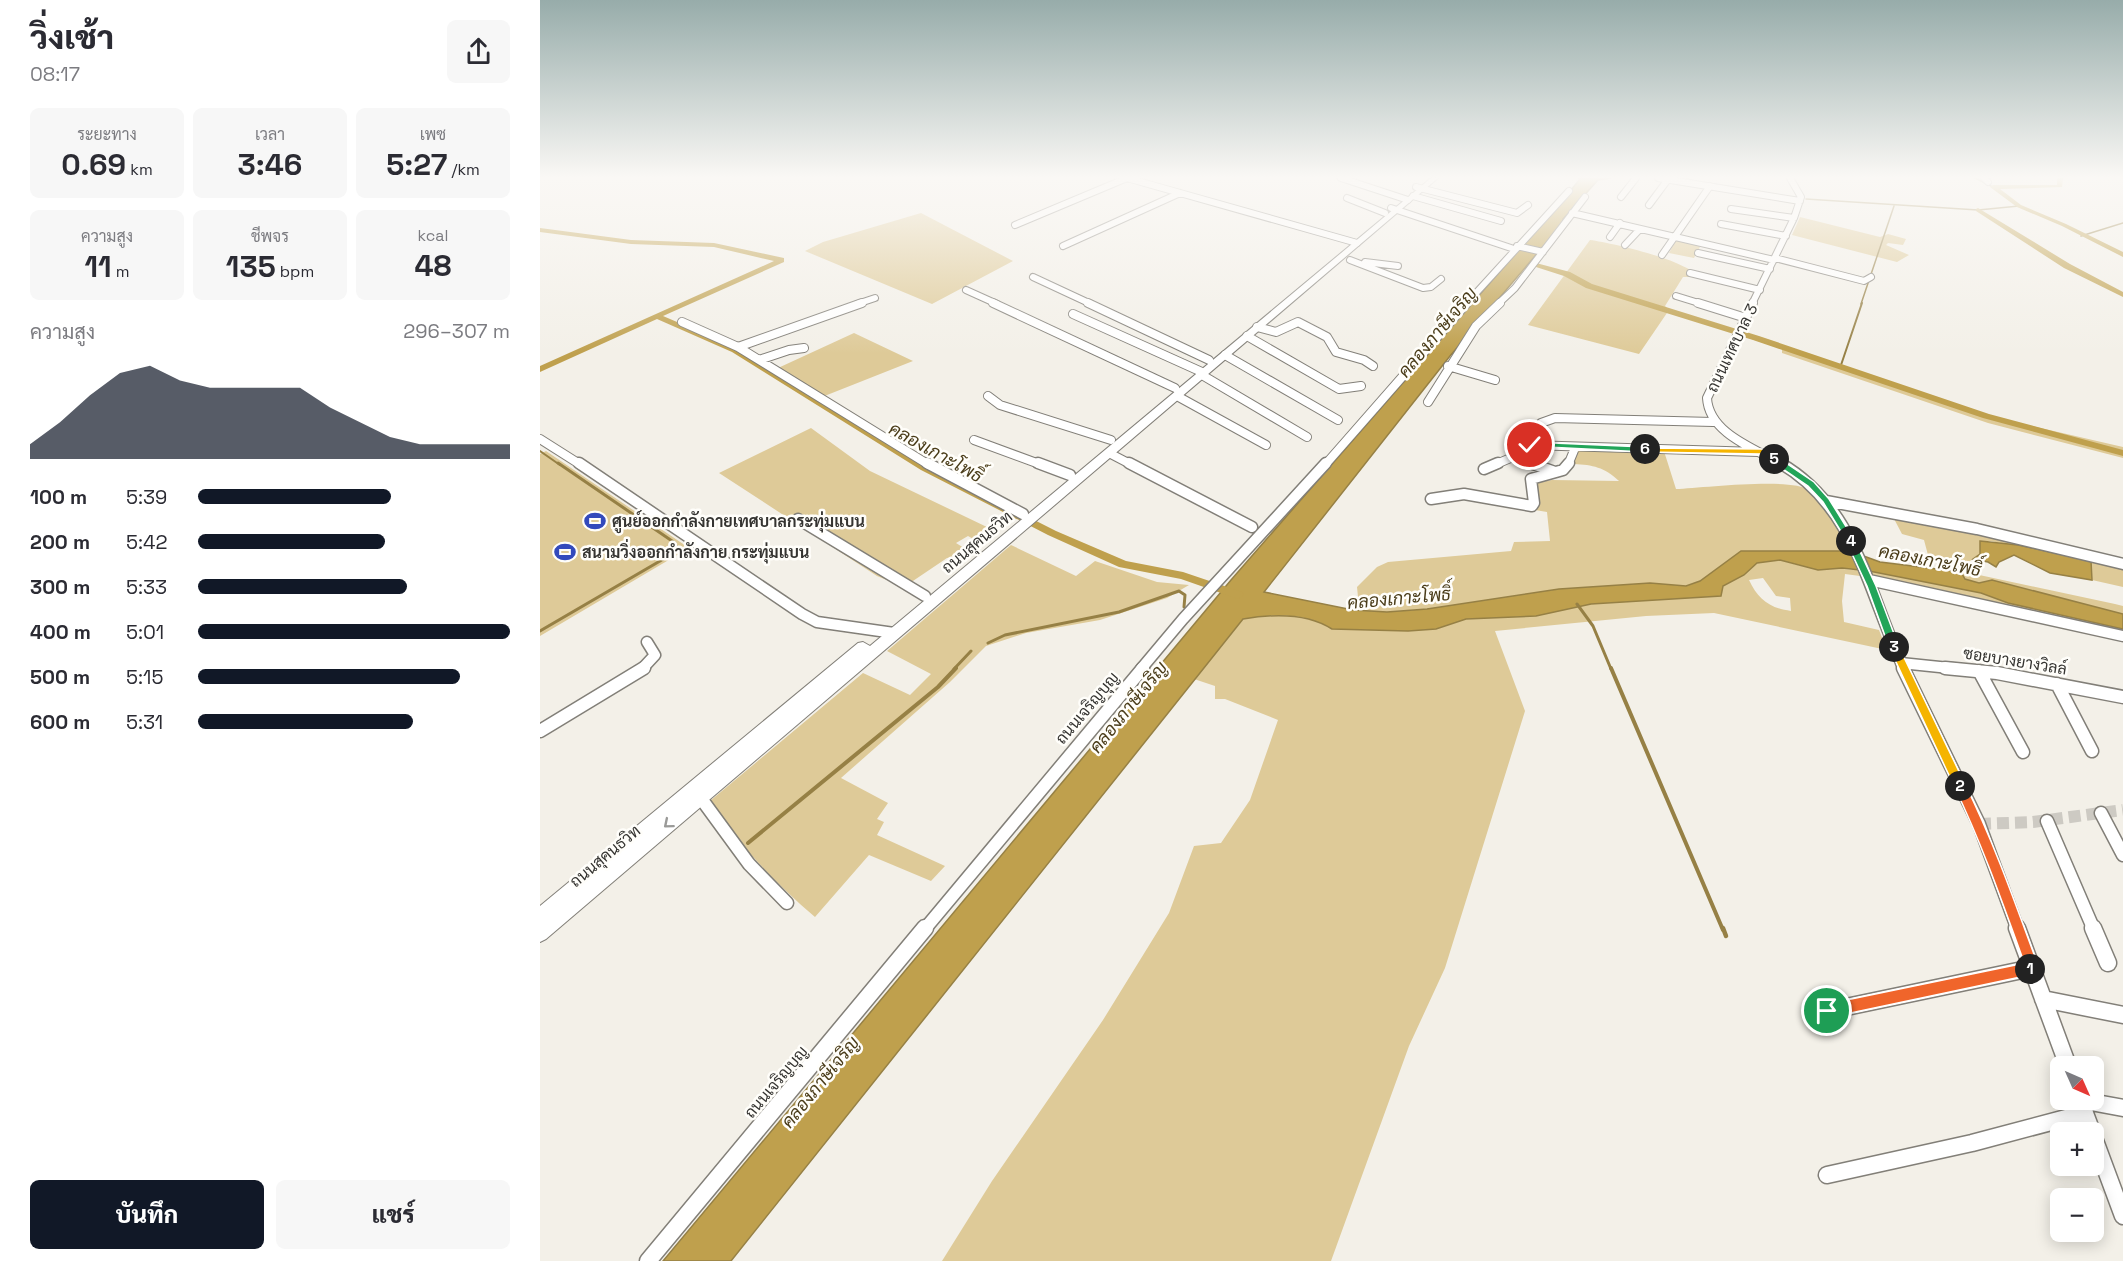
<!DOCTYPE html>
<html lang="th">
<meta charset="utf-8">
<style>
:root{--surface:#fff;--page:#f7f7f7;--text:#2b2b33;--muted:#7c7c81;--accent:#111827}
body{margin:0;font-family:"Space Grotesk",Sarabun,sans-serif;background:var(--page);color:var(--text);height:100vh;display:flex;flex-direction:column;font-size:22px;white-space:nowrap}
*{box-sizing:border-box;margin:0}
p{font-size:20px;color:var(--muted)}
.icon{flex:none;width:33px;height:33px;fill:none;stroke:currentColor;stroke-width:2;stroke-linecap:round;stroke-linejoin:round}
.map{position:relative;flex:1;overflow:hidden}
.side{display:flex;flex-direction:column;background:var(--surface);width:540px}
.side>*{flex:none}
.needle{width:39px;rotate:135deg}
.fabs{position:absolute;left:1510px;top:1056px;display:grid;gap:12px}
.fabs a{display:grid;place-items:center;width:54px;height:54px;border-radius:9px;background:var(--surface);box-shadow:0 3px 15px #0003;font-size:30px}
.pin{position:absolute;display:grid;place-items:center;width:51px;height:51px;color:#fff;margin:-26px;border:3px solid #fff;border-radius:50%;box-shadow:0 2px 6px #0007}
.km{position:absolute;width:30px;height:30px;margin:-15px;border-radius:50%;background:#222;color:#fff;font-size:16px;line-height:30px;text-align:center}
.round{display:grid;place-items:center;flex:none;width:63px;height:63px;border-radius:9px;background:var(--page)}
.overview{display:flex;align-items:center;justify-content:space-between;height:102px;padding:0 30px}
h1{font-size:33px;font-weight:800;line-height:45px}
.metrics{display:grid;grid-template-columns:repeat(3,1fr);gap:9px;height:102px;padding:6px 30px}
.metrics div{display:grid;align-content:center;border-radius:9px;background:var(--page);text-align:center}
.metrics b{font-size:30px;font-weight:800}
.metrics small{font-size:16px;font-weight:400}
.metrics p{font-size:16px}
.chart{height:168px;padding:12px 30px}
.chart p{display:flex;justify-content:space-between}
.chart svg{width:100%;height:108px;margin-top:6px;fill:var(--accent);opacity:.7}
.button{display:flex;gap:12px;margin-top:auto;padding:12px 30px}
.button a{flex:1;height:69px;border-radius:9px;background:var(--accent);color:#fff;font-size:24px;font-weight:800;line-height:69px;text-align:center}
.button a+a{background:var(--page);color:var(--text)}
ul{padding:0 30px;list-style:none;font-size:20px}
li{display:grid;grid-template-columns:96px 72px 1fr;align-items:center;height:45px}
li i{height:15px;border-radius:8px;background:var(--accent)}
main{display:flex;flex:1;min-height:0}
.map>svg:first-child{display:block}
.green{fill:#deca98;fill-rule:evenodd}
.water{fill:#bfa04d;stroke:#968045;stroke-width:1.5}
.lines{fill:none;stroke-linecap:round;stroke-linejoin:round}
.stream-far4{stroke:#968045;stroke-width:1.5}
.stream-far3{stroke:#968045;stroke-width:2}
.stream-far2{stroke:#968045;stroke-width:3}
.stream-far1{stroke:#968045;stroke-width:4}
.stream{stroke:#968045;stroke-width:4.5}
.canal{fill:#bfa04d;fill-rule:evenodd}
.street-tunnel{stroke:#cdcac3;stroke-width:12;stroke-dasharray:12 6;stroke-linecap:butt}
.street-far4-casing{stroke:#827f78;stroke-width:8}
.street-far3-casing{stroke:#827f78;stroke-width:10}
.street-far2-casing{stroke:#827f78;stroke-width:13}
.street-far1-casing{stroke:#827f78;stroke-width:15}
.street-casing{stroke:#827f78;stroke-width:19}
.secondary-casing{stroke:#827f78;stroke-width:2}
.street-far4{stroke:#fff;stroke-width:6}
.street-far3{stroke:#fff;stroke-width:8}
.street-far2{stroke:#fff;stroke-width:10}
.street-far1{stroke:#fff;stroke-width:12}
.street{stroke:#fff;stroke-width:16}
.secondary{fill:#fff;fill-rule:evenodd}
.oneway{stroke:#9a9a98}
.split-1{fill:#f0652b;stroke:#fff;stroke-width:1.5}
.split-2{fill:#f0652b;stroke:#fff;stroke-width:1.5}
.split-3{fill:#f5b400;stroke:#fff;stroke-width:1.5}
.split-4{fill:#22a559;stroke:#fff;stroke-width:1.5}
.split-5{fill:#22a559;stroke:#fff;stroke-width:1.5}
.split-6{fill:#f5b400;stroke:#fff;stroke-width:1.5}
.split-7{fill:#22a559;stroke:#fff;stroke-width:1.5}
.labels{text-anchor:middle;dominant-baseline:central;stroke-width:5;stroke-linejoin:round;paint-order:stroke}
.street-label{font-size:16px;fill:#353431;stroke:#fffefa}
.poi-label{font-size:16px;font-weight:bold;fill:#353431;stroke:#fffefa;text-anchor:start}
.water-label{font-size:18px;font-style:italic;fill:#4a3c19;stroke:#fffefa}
</style>
<main>
<section class="side">
<div class="overview"><div><h1>วิ่งเช้า</h1><p>08:17</p></div><a class="round"><svg class="icon" aria-label="share" viewBox="0 0 24 24"><path d="M12 15V3M7 8l5-5 5 5M5 13v7h14v-7"/></svg></a></div>
<div class="metrics">
<div><p>ระยะทาง</p><b>0.69<small> km</small></b></div>
<div><p>เวลา</p><b>3:46</b></div>
<div><p>เพซ</p><b>5:27<small> /km</small></b></div>
</div>
<div class="metrics">
<div><p>ความสูง</p><b>11<small> m</small></b></div>
<div><p>ชีพจร</p><b>135<small> bpm</small></b></div>
<div><p>kcal</p><b>48</b></div>
</div>
<div class="chart"><p><span>ความสูง</span>296–307 m</p>
<svg viewBox="0 0 160 44" preserveAspectRatio="none"><path d="M0 44V38L10 29L20 18L30 9L40 6L50 12L60 15L70 15L80 15L90 15L100 23L110 29L120 35L130 38L140 38L150 38L160 38V44z"/></svg>
</div>
<ul>
<li><b>100 m</b>5:39<i style="width:62%"></i></li>
<li><b>200 m</b>5:42<i style="width:60%"></i></li>
<li><b>300 m</b>5:33<i style="width:67%"></i></li>
<li><b>400 m</b>5:01<i style="width:100%"></i></li>
<li><b>500 m</b>5:15<i style="width:84%"></i></li>
<li><b>600 m</b>5:31<i style="width:69%"></i></li>
</ul>
<div class="button"><a>บันทึก</a><a>แชร์</a></div>
</section>
<div class="map">
<svg width="1583" height="1261" viewBox="0 0 1583 1261">
<rect width="100%" height="100%" fill="#f3f0e8"/>
<path class="green" d="M381,213L473,261L392,304L265,251L283,242Z
M1260,217L1340,237L1348,234L1366,239L1363,245L1348,243L1346,245L1369,255L1357,262L1252,235Z
M1050,240C1072,243 1147,260 1158,277H1143L1125,306L1129,310L1099,354L988,325Z
M1136,240L1161,245L1154,258L1129,253Z
M314,333L373,361L282,397L238,368Z
M1207,333L1457,418L1583,447V458L1448,423L1242,353V349L1205,337Z
M271,428L330,471L449,528L435,540L428,536L416,543L424,548L415,557L407,558L364,587L337,576L179,473Z
M1033,445L1123,448L1136,489C1161,488 1252,477 1269,490C1289,505 1298,529 1310,551H1201L1160,581L1146,586L1110,583L1019,589L887,609L847,612L813,610L819,607L817,587L837,567L848,562L971,551L974,542L1010,541L1007,512L995,510V483L1012,480L1079,481C1064,467 1053,465 1034,464Z
M6,451L149,548L0,636V454Z
M1352,515L1583,565V587L1552,580L1550,561L1451,541H1440V554L1427,563L1430,573L1575,604L1583,606V614L1452,580L1439,583L1425,579L1414,560L1388,555L1384,540L1362,534Z
M471,545L536,576L555,561L617,582L649,585L627,598L560,620L486,633L446,646L410,682L301,778L348,803L337,819L344,822L337,835L405,866L391,881L329,855L275,917C235,883 200,846 170,801L323,673L370,695L391,674L347,651Z
M1240,560L1261,566L1318,570L1320,576L1305,574L1302,601L1304,622L1339,630L1347,650L1174,613L1106,616L955,631L985,711L905,968L869,1046L791,1261H402L452,1181L563,1020L629,913L654,846L681,843L710,800L738,720L685,699H675V686L654,679L703,619C732,614 766,612 792,629L868,631L896,629L926,619L996,616L1051,604L1181,596L1183,586L1204,575L1217,563ZM1223,578L1236,596L1250,598L1251,611C1229,608 1218,599 1209,580Z
M1329,571L1441,593L1468,603L1583,629V634L1336,578Z"/>
<path class="water" d="M1038,178H1071L1058,180L1023,219V223L910,356L724,592L813,610L847,612L887,609L1019,589L1110,583L1146,586L1160,581L1201,551H1310L1340,562L1421,572L1425,579L1439,583L1452,580L1583,614V629L1468,603L1441,593L1329,571L1302,568L1278,570L1240,560L1217,563L1204,575L1183,586L1181,596L1051,604L996,616L926,619L896,629L868,631L792,629C766,612 732,614 703,619L191,1261H123L691,580L1031,190L1040,179Z
M1440,541L1478,545L1551,561L1552,580L1510,573L1474,555L1459,562L1456,567L1448,562L1433,559L1440,554Z"/>
<g class="lines">
<path class="stream-far4" d="M1146,178L1153,181
M1435,178L1453,187
M1266,199L1438,210L1479,206
M1541,236L1583,223
M1321,304L1354,206"/>
<path class="stream-far3" d="M1300,368L1322,303
M0,451L20,465"/>
<path class="stream-far2" d="M1037,604L1053,626L1071,669
M0,631L132,554L137,548L135,543L18,463
M448,643L465,635L579,612L639,591L645,595L644,607
M414,669L431,651"/>
<path class="stream-far1" d="M1071,668L1183,930
M208,843L398,687L416,668"/>
<path class="stream" d="M1183,928L1186,936"/>
<path class="canal" d="M1517,178H1523L1522,187L1460,189L1481,205L1526,224L1583,252V257L1522,226L1477,207L1450,187L1453,185H1517Z
M1438,208L1530,264L1583,292V297L1524,268L1436,211V209Z
M0,228L91,240L174,243L244,258V262L123,316L198,348L387,466L516,531L586,561L643,572L702,592L704,595L698,599L641,579L579,567L508,535L381,470L192,352L117,319L0,372V366L234,261L174,247L91,244L0,232Z
M996,263L1030,272L1052,284L1219,336L1449,414L1583,450V456L1443,418L1213,340L1046,288L1024,276L996,267Z"/>
<path class="street-tunnel" d="M1439,824L1493,822L1583,810"/>
<defs>
<path id="street-far4" d="M587,178L817,243
M801,178L868,200
M1118,178L1260,201
M1444,178L1448,182
M876,187L977,213L988,205
M873,196L961,221
M1081,197L1096,178
M807,198L845,213
M1109,205L1129,178
M851,208L974,249
M1191,209L1254,218
M1032,213L1234,260
M1181,224L1246,236
M475,225L587,178
M1070,237L1080,223
M1085,245L1100,229
M523,246L640,193
M977,246L1003,252
M1158,253L1230,269
M1122,255L1170,186
M1235,258L1324,281L1331,277
M810,260L883,288L891,287L901,279
M825,262L858,266
M1150,273L1220,290
M493,277L551,304
M426,290L457,304
M1136,296L1162,304
M317,304L335,298
M926,304L1029,191
M958,304L975,288L1045,197
M1212,304L1254,218L1261,197L1250,178"/>
<path id="street-far3" d="M453,303L635,388
M548,303L669,360
M1158,303L1206,318
M1213,303L1167,398C1169,434 1216,449 1243,465
M533,314L664,373
M142,322L198,347L389,465
M717,327L736,332L758,322L787,337L796,352L824,360L833,366
M707,336L799,389L821,386
M198,347L322,303
M685,355L798,420
M219,360L249,350L264,348
M908,366L955,380
M662,375L767,437
M448,396L460,405L571,440
M637,396L726,445
M888,402L936,326L960,303
M1173,422L1015,418L1001,423L984,441L989,445L1218,452
M0,439L41,465
M434,440L502,465
M569,453L592,465
M785,465L927,303
M954,465L973,457L994,465
M1028,465L1035,448"/>
<path id="street-far2" d="M39,463L262,614L277,622L354,633
M387,463L483,514
M498,463L530,475
M589,463L712,527
M990,463L1015,472
M1240,463C1317,507 1329,596 1364,669
M944,469L958,463
M891,499L924,494L992,506L994,503L991,479L1023,470L1029,463
M1286,501L1437,529L1583,564
M258,519L385,596
M1329,580L1583,636
M1361,663L1419,669
M102,669L115,655L107,642
M601,669L643,619L786,463"/>
<path id="street-far1" d="M1363,668L1439,824L1478,930
M1405,668L1457,673L1583,697
M1439,671L1483,752
M1517,684L1552,751
M0,731L104,668
M160,797L209,864L247,903
M1561,813L1583,855
M1507,821L1554,930
M384,930L603,668"/>
<path id="street" d="M1477,928L1528,1066
M1553,928L1568,963
M1503,999L1583,1015
M1287,1011L1492,968
M1540,1100L1583,1108
M1543,1108L1552,1132
M1554,1138L1583,1216
M1287,1175L1432,1143L1545,1113
M108,1261L385,928"/>
<path id="secondary" d="M891,178H898L6,939L0,942V906L318,643L323,642L330,646Z"/>
</defs>
<use href="#street-far4" class="street-far4-casing"/>
<use href="#street-far3" class="street-far3-casing"/>
<use href="#street-far2" class="street-far2-casing"/>
<use href="#street-far1" class="street-far1-casing"/>
<use href="#street" class="street-casing"/>
<use href="#secondary" class="secondary-casing"/>
<use href="#street-far4" class="street-far4"/>
<use href="#street-far3" class="street-far3"/>
<use href="#street-far2" class="street-far2"/>
<use href="#street-far1" class="street-far1"/>
<use href="#street" class="street"/>
<use href="#secondary" class="secondary"/>
</g>
<defs><path id="oneway-chevron" d="M-2-3.5L2.5 0L-2 3.5" fill="none" stroke-width="1.6" stroke-linecap="round" stroke-linejoin="round" transform="scale(1.5)"/></defs>
<use class="oneway" href="#oneway-chevron" transform="translate(128 824) rotate(140)"/>
<linearGradient id="sky" x2="0" y2="1"><stop stop-color="#97acaa"/><stop offset="0.5" stop-color="#faf8f5"/><stop offset="1" stop-color="#faf8f5" stop-opacity="0"/></linearGradient>
<rect width="1583" height="354" fill="url(#sky)"/>
<path class="split-1" d="M1490,962L1494,964L1496,969L1494,973L1490,975L1287,1018L1282,1016L1280,1011L1282,1006L1287,1004Z"/>
<path class="split-2" d="M1420,781L1424,782C1454,842 1476,905 1499,968L1497,973L1490,975L1485,973L1483,969L1485,965C1463,904 1442,844 1414,786Z"/>
<path class="split-3" d="M1354,643L1359,647L1426,786L1424,789L1420,790L1414,786L1349,647Z"/>
<path class="split-4" d="M1308,539L1315,541L1336,586L1359,647L1357,649L1354,650L1349,647L1327,586L1306,541Z"/>
<path class="split-5" d="M1231,457H1237L1274,482L1289,499L1315,541L1314,543H1308L1283,502L1268,486L1231,461Z"/>
<path class="split-6" d="M1102,448L1222,449L1238,459L1231,461L1220,454L1105,452L1101,449Z"/>
<path class="split-7" d="M990,442L1105,447L1109,449L1105,452L987,446V443Z"/>
<defs>
<symbol id="stadium-bare" viewBox="-9 -9 18 18"><path d="M0-5a6.5 5 0 1 0 0 10a6.5 5 0 1 0 0-10ZM-3.5-1.8h7v3.6h-7Z" fill="#334abc" stroke="#fffefa" stroke-width="2.5" paint-order="stroke"/></symbol>
</defs>
<g fill-rule="evenodd">
<use href="#stadium-bare" x="40" y="506" width="30" height="30"/>
<use href="#stadium-bare" x="10" y="537" width="30" height="30"/>
</g>
<g class="labels">
<g class="street-label">
<text transform="translate(1192 348) rotate(-64)">ถนนเทศบาล 3</text>
<text transform="translate(437 542) rotate(-40)">ถนนสุคนธวิท</text>
<text transform="translate(1475 661) rotate(9)">ซอยบางยางวิลล์</text>
<text transform="translate(547 708) rotate(-50)">ถนนเจริญบุญ</text>
<text transform="translate(65 856) rotate(-40)">ถนนสุคนธวิท</text>
<text transform="translate(236 1082) rotate(-50)">ถนนเจริญบุญ</text>
</g>
<g class="poi-label">
<text x="72" y="521">ศูนย์ออกกำลังกายเทศบาลกระทุ่มแบน</text>
<text x="42" y="552">สนามวิ่งออกกำลังกาย กระทุ่มแบน</text>
</g>
<g class="water-label">
<text transform="translate(897 332) rotate(-50)">คลองภาษีเจริญ</text>
<text transform="translate(396 452) rotate(29)">คลองเกาะโพธิ์</text>
<text transform="translate(1390 560) rotate(11)">คลองเกาะโพธิ์</text>
<text transform="translate(859 598) rotate(-5)">คลองเกาะโพธิ์</text>
<text transform="translate(588 707) rotate(-51)">คลองภาษีเจริญ</text>
<text transform="translate(280 1082) rotate(-51)">คลองภาษีเจริญ</text>
</g>
</g>
</svg>
<div class="fabs">
<a><svg class="needle" viewBox="-14 -14 28 28"><path d="M0-13l5 13h-10z" fill="#e53935"/><path d="M0 13l5-13h-10z" fill="#7c7c81"/></svg></a>
<a>+</a>
<a>−</a>
</div>
<div class="pin" style="left:1287px;top:1011px;background:#1e9e55"><svg class="icon" aria-label="arrive" viewBox="0 0 24 24"><path d="M6 21V4h12l-3 4 3 4H6"/></svg></div>
<div class="pin" style="left:990px;top:445px;background:#d93025"><svg class="icon" aria-label="check" viewBox="0 0 24 24"><path d="M5 12l5 5 9-10"/></svg></div>
<b class="km" style="left:1490px;top:969px">1</b>
<b class="km" style="left:1420px;top:786px">2</b>
<b class="km" style="left:1354px;top:647px">3</b>
<b class="km" style="left:1311px;top:541px">4</b>
<b class="km" style="left:1234px;top:459px">5</b>
<b class="km" style="left:1105px;top:449px">6</b>
</div>
</main>
